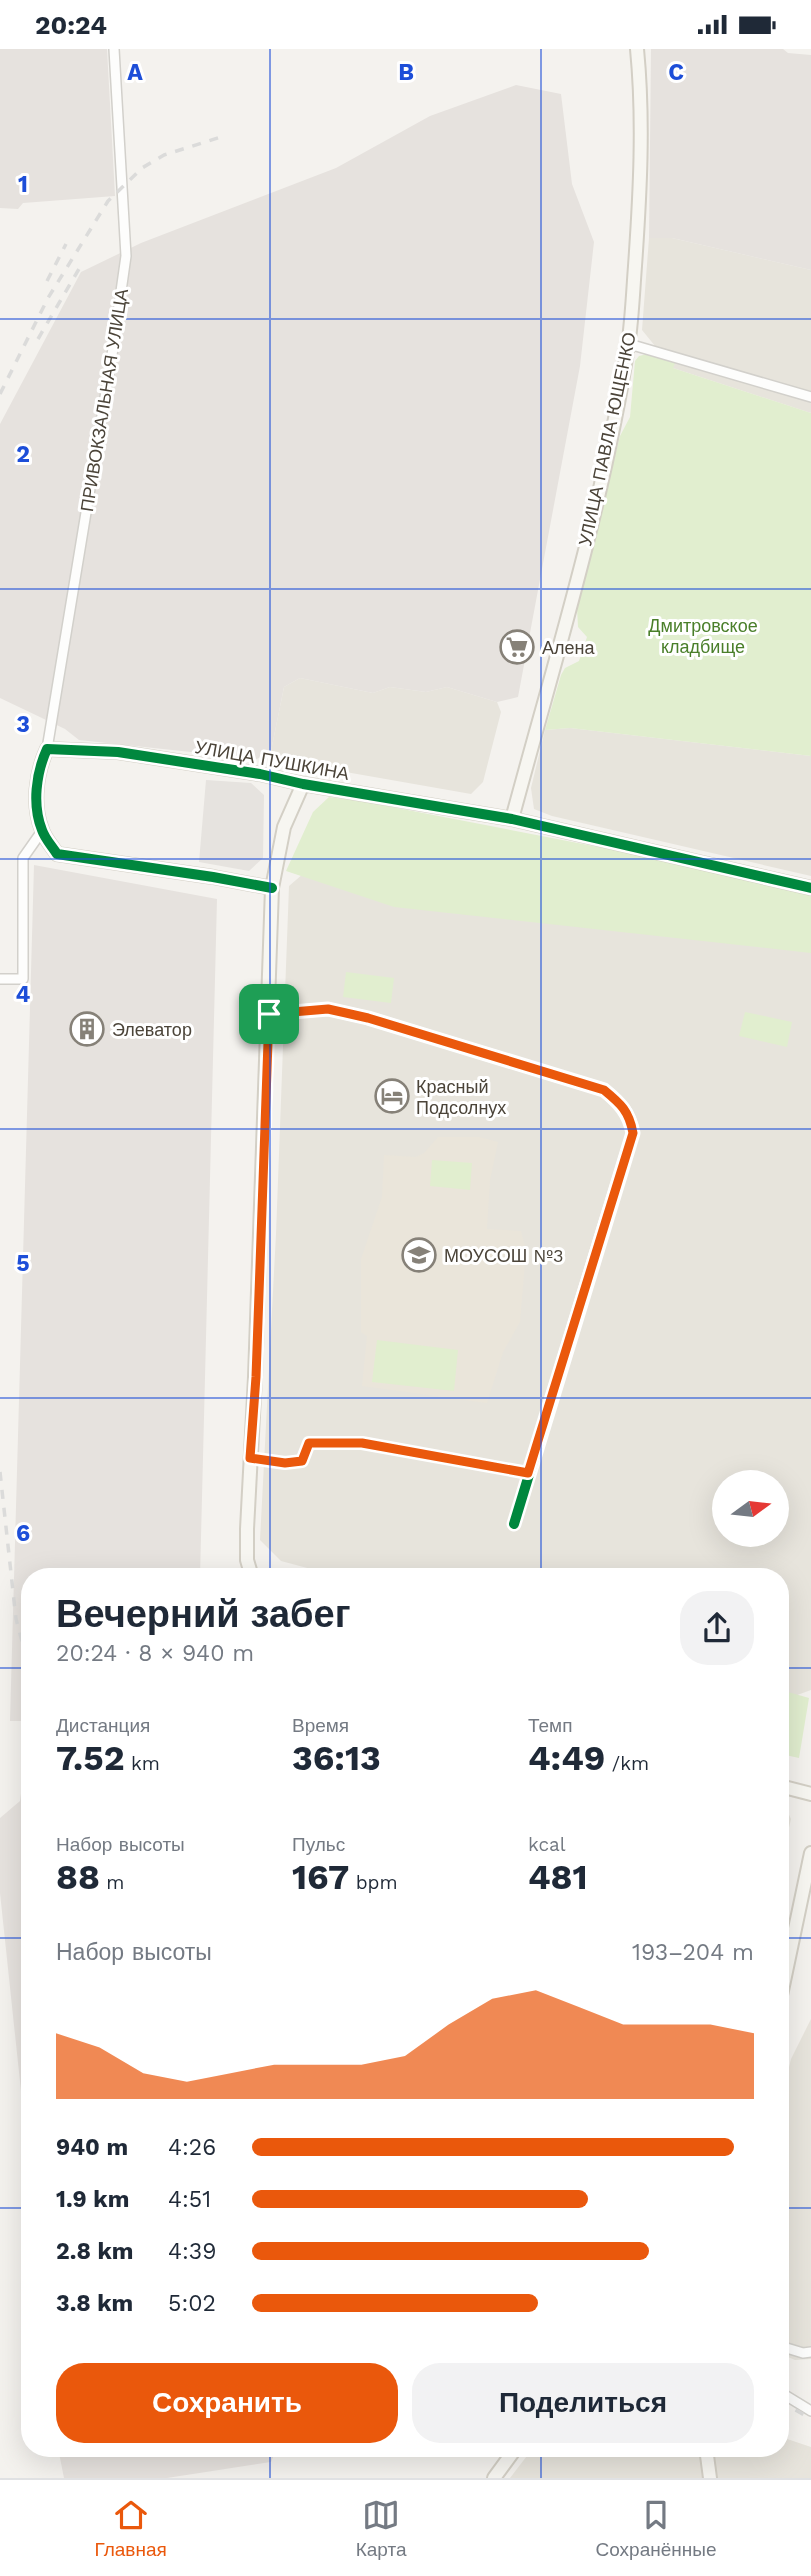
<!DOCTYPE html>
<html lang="ru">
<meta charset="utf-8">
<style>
:root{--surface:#fff;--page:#f2f2f3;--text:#1f2937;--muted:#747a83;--line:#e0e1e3;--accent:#ea580c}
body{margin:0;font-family:"Work Sans",sans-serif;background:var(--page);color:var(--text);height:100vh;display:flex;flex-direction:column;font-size:26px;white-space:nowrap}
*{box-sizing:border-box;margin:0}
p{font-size:23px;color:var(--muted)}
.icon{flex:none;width:38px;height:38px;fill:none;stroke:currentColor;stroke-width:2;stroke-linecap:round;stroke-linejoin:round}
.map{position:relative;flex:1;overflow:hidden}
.drawer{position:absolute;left:21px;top:1519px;width:768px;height:889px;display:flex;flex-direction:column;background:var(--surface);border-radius:28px;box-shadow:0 7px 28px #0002}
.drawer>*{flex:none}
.needle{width:46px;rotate:75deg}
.fabs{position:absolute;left:712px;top:1421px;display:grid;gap:14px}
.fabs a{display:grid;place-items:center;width:77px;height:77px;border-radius:50%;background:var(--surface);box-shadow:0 7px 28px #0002;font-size:35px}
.pin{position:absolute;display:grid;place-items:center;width:60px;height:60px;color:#fff;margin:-30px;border-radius:14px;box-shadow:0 4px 10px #0006}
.round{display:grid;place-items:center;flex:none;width:74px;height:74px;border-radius:28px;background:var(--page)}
.headline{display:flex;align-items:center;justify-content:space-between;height:119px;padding:0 35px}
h1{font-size:38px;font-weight:700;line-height:52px}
.figures{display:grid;grid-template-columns:repeat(3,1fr);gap:10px;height:119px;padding:7px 35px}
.figures div{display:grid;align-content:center}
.figures b{font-size:35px;font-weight:700}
.figures small{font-size:19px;font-weight:400}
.figures p{font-size:19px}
.chart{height:196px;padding:14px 35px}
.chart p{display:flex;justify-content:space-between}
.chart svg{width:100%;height:126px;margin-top:7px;fill:var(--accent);opacity:.7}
.primary-button{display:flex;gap:14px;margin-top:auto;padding:14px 35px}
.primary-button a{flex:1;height:80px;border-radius:28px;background:var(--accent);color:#fff;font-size:28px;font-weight:700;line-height:80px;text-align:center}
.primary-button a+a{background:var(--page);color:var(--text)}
ul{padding:0 35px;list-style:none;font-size:23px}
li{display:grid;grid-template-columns:112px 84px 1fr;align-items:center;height:52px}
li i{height:18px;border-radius:9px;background:var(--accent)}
.status{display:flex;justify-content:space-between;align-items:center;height:49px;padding:0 35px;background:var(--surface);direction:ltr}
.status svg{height:19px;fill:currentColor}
.tab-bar{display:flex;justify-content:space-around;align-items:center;height:98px;border-top:2px solid var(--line);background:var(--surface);font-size:19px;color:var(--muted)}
.tab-bar a{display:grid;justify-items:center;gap:4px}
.tab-bar .selected{color:var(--accent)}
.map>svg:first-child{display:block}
.residential{fill:#e7e4dc;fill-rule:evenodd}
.industrial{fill:#e6e2de}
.education{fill:#eae5da}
.green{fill:#e1eecf}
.parking{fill:#e6e3df}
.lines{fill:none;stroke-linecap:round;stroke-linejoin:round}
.street-casing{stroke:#d2d0cb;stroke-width:12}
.secondary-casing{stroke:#d3cfc5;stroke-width:16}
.street{stroke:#fdfdfc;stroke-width:9}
.secondary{stroke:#f7f6f1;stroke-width:12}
.rail{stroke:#dbdbda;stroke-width:3.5;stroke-dasharray:9 9;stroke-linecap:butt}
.cycleway-casing{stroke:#fff;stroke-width:15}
.cycleway{stroke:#00873e;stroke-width:10}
.route-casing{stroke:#fff;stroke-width:14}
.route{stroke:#ea580c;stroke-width:9}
.grid{fill:none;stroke:#1d4ed8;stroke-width:2;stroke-opacity:0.55}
.labels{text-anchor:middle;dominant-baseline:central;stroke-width:6;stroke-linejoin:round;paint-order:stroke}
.street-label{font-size:18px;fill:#4b4439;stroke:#fff}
.park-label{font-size:18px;fill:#4a7f2a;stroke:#fff}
.poi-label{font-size:18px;fill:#4b4439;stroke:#fff;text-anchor:start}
.grid-label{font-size:23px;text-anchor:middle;font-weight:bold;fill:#1d4ed8;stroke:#fff;stroke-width:6;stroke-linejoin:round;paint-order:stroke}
</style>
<div class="status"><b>20:24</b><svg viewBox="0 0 49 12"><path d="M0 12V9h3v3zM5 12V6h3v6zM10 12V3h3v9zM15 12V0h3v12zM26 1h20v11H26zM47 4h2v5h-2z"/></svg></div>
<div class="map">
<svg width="811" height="2429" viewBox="0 0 811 2429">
<rect width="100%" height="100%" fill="#f4f2ee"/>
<path class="residential" d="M649,189H672L811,221V364L673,319L642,281Z
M300,629L373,644L390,638L426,643L447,638L497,653L501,663L483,733L471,745L283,712L271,702L284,638Z
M570,679L811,707V827L552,767L534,760L531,739L545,681Z
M325,806L811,873V1641L789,1649L781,1647L780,1528H341L281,1512L260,1491L276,1185L289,837ZM724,1433H777V1486H724Z
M781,1749L791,1770L781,1813Z
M811,1970V2310L795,2311L781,2305V2051L791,2010Z
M781,2388L811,2398V2429H510L533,2399H780Z"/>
<path class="industrial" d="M0,0H107L115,147L23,154L18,160L0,159Z
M651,0H783L788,4L811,6V221L672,189H649Z
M516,36L561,45L572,135L594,193L580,317L518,648L497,653L447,638L426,643L390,638L373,644L300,629L284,638L271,702L257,710L79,691L65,680L0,649V375L81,223L141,194L336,119L430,67Z
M34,816L217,850L200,1528H30V1672H10Z
M30,1676V2127L0,1844V1769L20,1752Z
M58,2399H277L271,2413L167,2429H64Z"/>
<path class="education" d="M438,1088H479L498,1093L490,1131L487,1180L521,1182L526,1202L520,1273L503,1303L487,1354L362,1337L367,1287L361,1283V1210L382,1148L384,1106L416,1108L424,1104Z"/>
<path class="green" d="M647,305L676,312L673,319L811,364V707L570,679L545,681L561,626L565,619L579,612L587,588L578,578L577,559L620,387L630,368L635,312L639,307Z
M329,748L366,753L811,839V904L394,858L286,822L313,763Z
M346,923L394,929L391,954L343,948Z
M745,963L792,973L787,998L739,987Z
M432,1111L472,1114L470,1141L430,1137Z
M377,1291L458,1301L454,1342L372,1333Z
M781,1641L809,1649L799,1709L781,1705Z"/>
<path class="parking" d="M206,731L251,734L264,746L263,809L249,822L199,813Z"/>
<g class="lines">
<defs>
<path id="street" d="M629,295L811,348
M47,700L112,306L126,207L114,0
M0,930H23V809L42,782
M269,965L328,960L368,969L604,1041C620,1054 629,1064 633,1084L514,1475
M250,1409L285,1414L302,1412L309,1394H362L528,1424
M780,2297L803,2304L811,2303
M780,2343L811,2362"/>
<path id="secondary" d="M512,770C554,614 603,457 628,297C632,271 633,243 635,217C640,145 644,72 637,0
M272,839L213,828L57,805C52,797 45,790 42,781C32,756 36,724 47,700L118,703L260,725L303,735L512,770L811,839
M252,1528L247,1511V1480L255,1328L272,839L284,778L303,735
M780,1737L811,1745
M780,1951L811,1804
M706,2399L710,2429
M494,2429L516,2399"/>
</defs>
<use href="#street" class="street-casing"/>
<use href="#secondary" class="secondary-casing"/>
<use href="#street" class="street"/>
<use href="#secondary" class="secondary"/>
<path class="rail" d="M47,232L66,195
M38,290L83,213
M0,345L48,249L108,152L142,119L164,106L221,88
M0,1423L16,1570L30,1622
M780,2352L811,2370"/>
<defs>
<path id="cycleway" d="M272,839L213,828L57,805C52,797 45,790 42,781C32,756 36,724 47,700L118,703L260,725L303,735L512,770L811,839
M269,965L328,960L368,969L604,1041C620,1054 629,1064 633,1084L514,1475"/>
</defs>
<use href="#cycleway" class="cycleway-casing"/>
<use href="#cycleway" class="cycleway"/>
</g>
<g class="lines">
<defs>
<path id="route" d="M328,960L368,969L604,1041C621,1055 629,1062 633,1084L528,1424L362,1394H309L302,1412L285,1414L250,1409L256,1328L269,965Z"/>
</defs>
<use href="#route" class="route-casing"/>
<use href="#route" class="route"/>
</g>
<path class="grid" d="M270,0V1528M541,0V1528M0,270H811M0,540H811M0,810H811M0,1080H811M0,1349H811M0,1619H30M780,1619H811M0,1889H30M780,1889H811M0,2159H30M780,2159H811M270,2399V2429M541,2399V2429"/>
<defs>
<symbol id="supermarket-ring" viewBox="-11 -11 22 22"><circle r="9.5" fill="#fff" stroke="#868178" stroke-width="1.5"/><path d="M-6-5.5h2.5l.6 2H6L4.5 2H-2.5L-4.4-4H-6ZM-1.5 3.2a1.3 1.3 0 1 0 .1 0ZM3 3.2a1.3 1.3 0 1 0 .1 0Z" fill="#868178"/></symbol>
<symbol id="building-ring" viewBox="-11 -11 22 22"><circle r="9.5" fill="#fff" stroke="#868178" stroke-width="1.5"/><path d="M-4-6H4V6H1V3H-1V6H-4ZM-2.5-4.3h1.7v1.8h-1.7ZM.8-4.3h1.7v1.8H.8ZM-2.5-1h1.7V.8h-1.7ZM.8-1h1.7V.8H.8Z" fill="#868178"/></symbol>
<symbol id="hotel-ring" viewBox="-11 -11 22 22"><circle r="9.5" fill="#fff" stroke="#868178" stroke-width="1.5"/><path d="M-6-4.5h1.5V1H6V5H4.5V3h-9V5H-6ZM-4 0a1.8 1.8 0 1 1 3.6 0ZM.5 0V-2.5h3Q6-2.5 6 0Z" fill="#868178"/></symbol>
<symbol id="school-ring" viewBox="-11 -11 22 22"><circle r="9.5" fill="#fff" stroke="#868178" stroke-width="1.5"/><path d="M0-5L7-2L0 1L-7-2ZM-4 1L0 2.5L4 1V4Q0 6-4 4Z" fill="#868178"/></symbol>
</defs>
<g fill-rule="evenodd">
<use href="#supermarket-ring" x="498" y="579" width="38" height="38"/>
<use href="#building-ring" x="68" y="961" width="38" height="38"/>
<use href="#hotel-ring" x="373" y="1028" width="38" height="38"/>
<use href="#school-ring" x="400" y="1187" width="38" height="38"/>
</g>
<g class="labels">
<g class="street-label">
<text transform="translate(104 351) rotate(-81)">ПРИВОКЗАЛЬНАЯ УЛИЦА</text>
<text transform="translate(607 390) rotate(-78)">УЛИЦА ПАВЛА ЮЩЕНКО</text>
<text transform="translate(272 711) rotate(10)">УЛИЦА ПУШКИНА</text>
</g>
<g class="park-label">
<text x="703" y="576">Дмитровское<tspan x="703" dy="21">кладбище</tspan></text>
</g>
<g class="poi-label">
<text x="542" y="598">Алена</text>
<text x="112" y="980">Элеватор</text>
<text x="416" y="1037">Красный<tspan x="416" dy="21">Подсолнух</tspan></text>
<text x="444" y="1206">МОУСОШ №3</text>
</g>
</g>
<g class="grid-label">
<text x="135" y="31">A</text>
<text x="406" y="31">B</text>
<text x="676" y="31">C</text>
<text x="23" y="143">1</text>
<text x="23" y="413">2</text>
<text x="23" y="683">3</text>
<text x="23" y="953">4</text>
<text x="23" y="1222">5</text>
<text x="23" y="1492">6</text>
</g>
</svg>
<div class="fabs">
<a><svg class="needle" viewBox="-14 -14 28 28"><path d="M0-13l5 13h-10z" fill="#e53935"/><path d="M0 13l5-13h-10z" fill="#747a83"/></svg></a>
</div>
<div class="pin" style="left:269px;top:965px;background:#1e9e55"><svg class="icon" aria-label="arrive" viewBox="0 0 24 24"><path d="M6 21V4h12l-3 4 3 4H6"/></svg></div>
<section class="drawer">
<div class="headline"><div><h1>Вечерний забег</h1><p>20:24 · 8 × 940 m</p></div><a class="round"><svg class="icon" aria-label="share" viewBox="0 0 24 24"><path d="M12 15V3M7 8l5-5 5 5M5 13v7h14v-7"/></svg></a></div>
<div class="figures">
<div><p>Дистанция</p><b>7.52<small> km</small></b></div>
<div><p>Время</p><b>36:13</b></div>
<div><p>Темп</p><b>4:49<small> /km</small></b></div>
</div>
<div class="figures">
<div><p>Набор высоты</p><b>88<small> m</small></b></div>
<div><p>Пульс</p><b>167<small> bpm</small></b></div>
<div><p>kcal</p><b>481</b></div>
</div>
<div class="chart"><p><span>Набор высоты</span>193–204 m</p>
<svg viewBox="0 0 160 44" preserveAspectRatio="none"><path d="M0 44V21L10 26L20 35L30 38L40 35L50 32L60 32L70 32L80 29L90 18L100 9L110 6L120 12L130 18L140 18L150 18L160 21V44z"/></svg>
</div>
<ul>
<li><b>940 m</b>4:26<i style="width:96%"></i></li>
<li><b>1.9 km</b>4:51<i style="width:67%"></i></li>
<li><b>2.8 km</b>4:39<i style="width:79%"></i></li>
<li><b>3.8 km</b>5:02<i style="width:57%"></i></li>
</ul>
<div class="primary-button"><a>Сохранить</a><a>Поделиться</a></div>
</section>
</div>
<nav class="tab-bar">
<a class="selected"><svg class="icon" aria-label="home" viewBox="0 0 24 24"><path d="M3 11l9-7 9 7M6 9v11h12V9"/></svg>Главная</a>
<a><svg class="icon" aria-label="map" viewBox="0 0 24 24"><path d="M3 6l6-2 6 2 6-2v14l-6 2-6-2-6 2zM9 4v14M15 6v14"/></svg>Карта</a>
<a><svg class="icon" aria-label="saved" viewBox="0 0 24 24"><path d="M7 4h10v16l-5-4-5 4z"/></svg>Сохранённые</a>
</nav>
